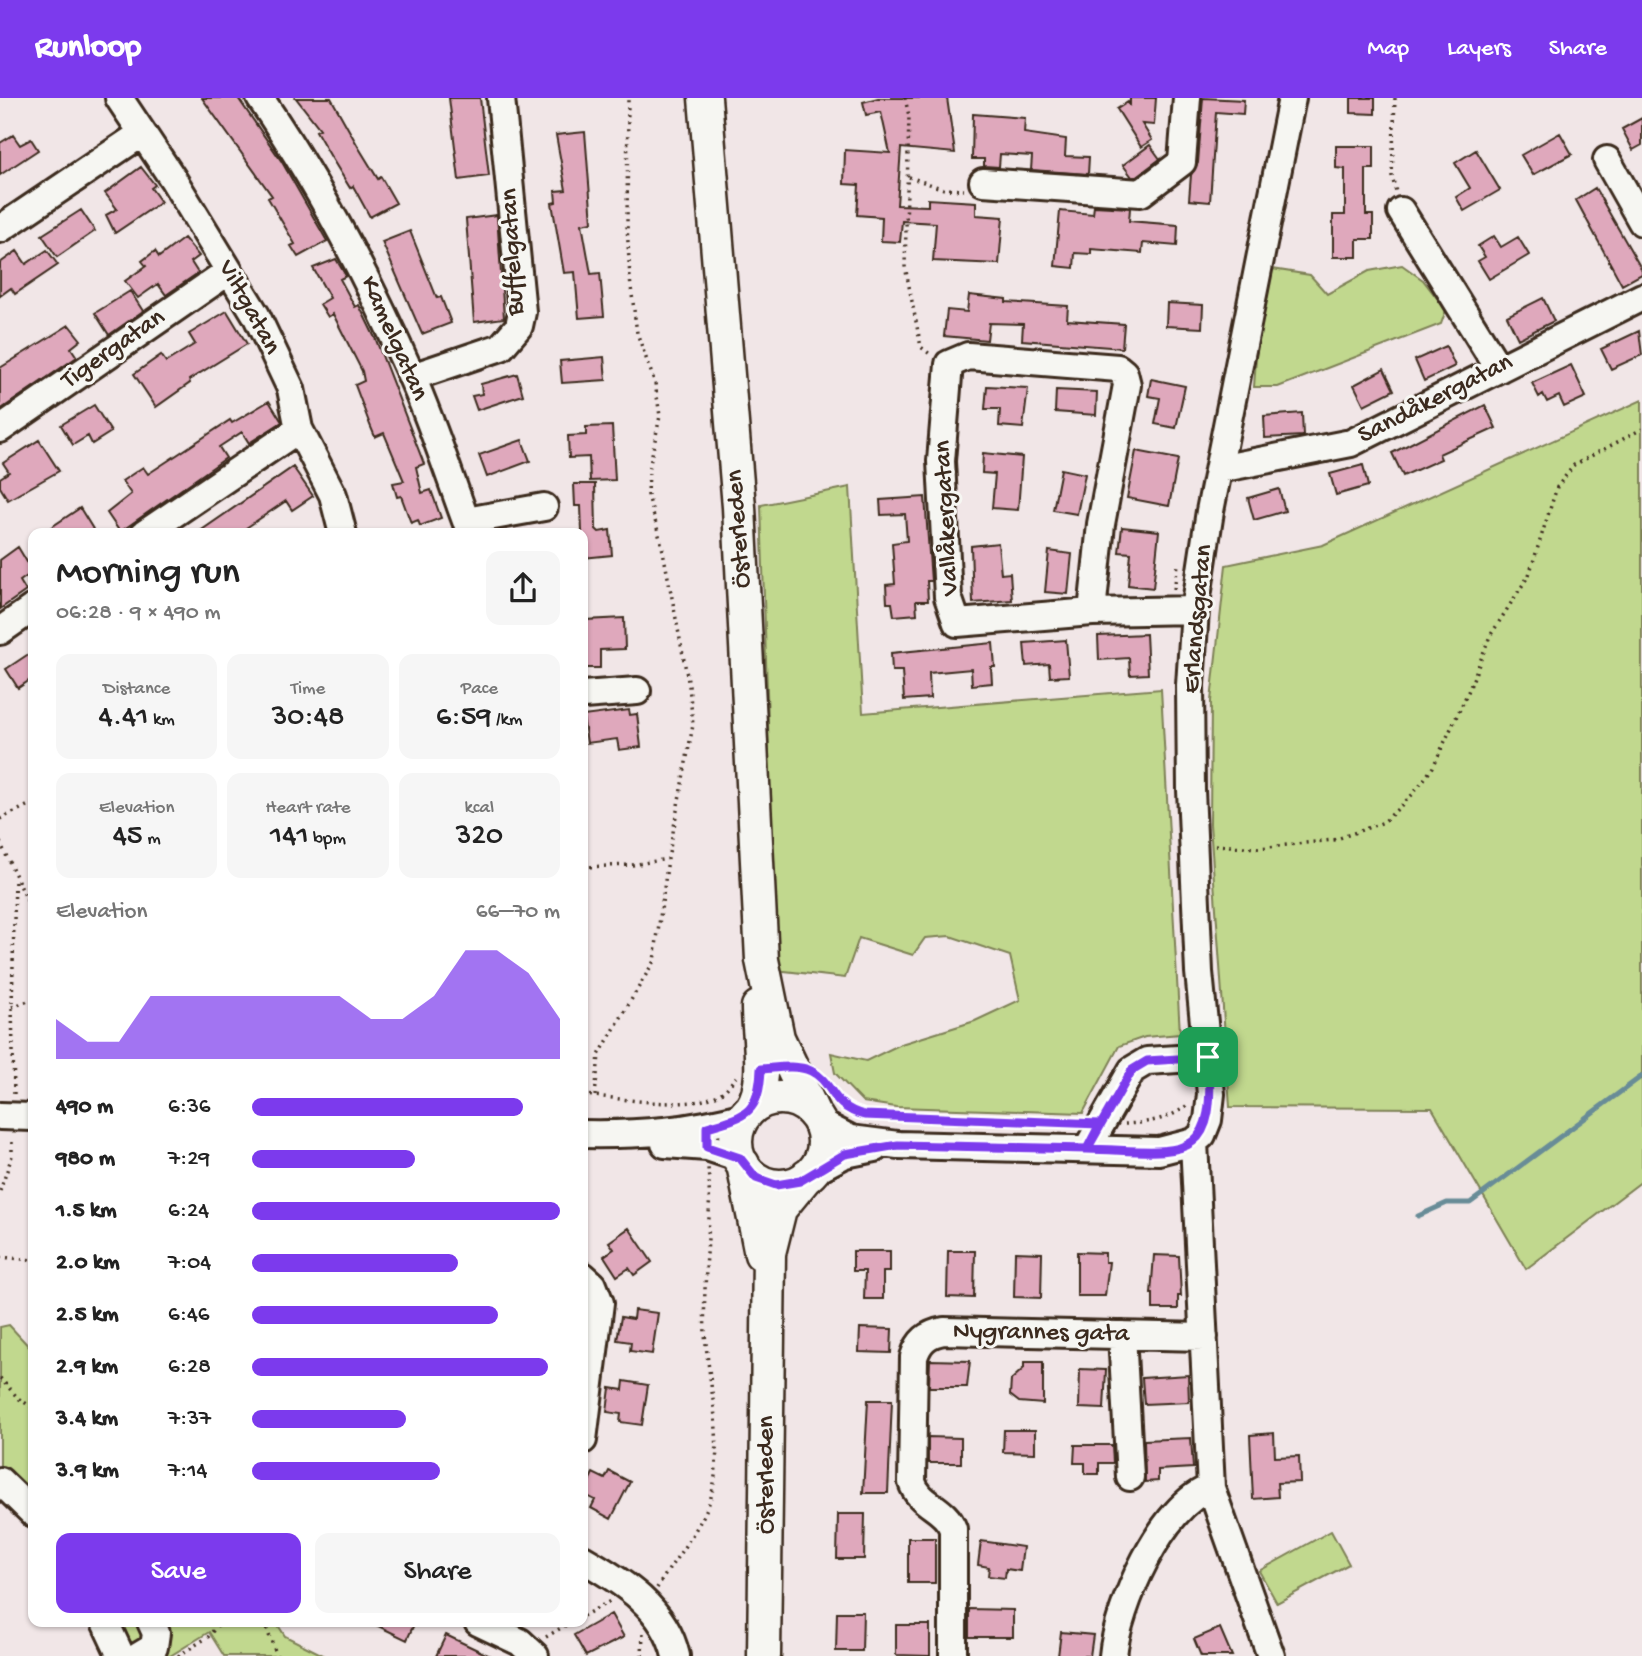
<!DOCTYPE html>
<meta charset="utf-8">
<style>
:root{--surface:#fff;--page:#f6f6f6;--text:#222;--muted:#767676;--accent:#7c3aed}
body{margin:0;font-family:"Gochi Hand",sans-serif;background:var(--page);color:var(--text);height:100vh;display:flex;flex-direction:column;font-size:26px;white-space:nowrap}
*{box-sizing:border-box;margin:0}
p{font-size:23px;color:var(--muted)}
.icon{flex:none;width:38px;height:38px;fill:none;stroke:currentColor;stroke-width:2;stroke-linecap:round;stroke-linejoin:round}
.map{position:relative;flex:1;overflow:hidden}
.side{position:absolute;left:28px;top:430px;width:560px;height:1099px;display:flex;flex-direction:column;background:var(--surface);border-radius:14px;box-shadow:0 2px 5px #0004}
.side>*{flex:none}
.pin{position:absolute;display:grid;place-items:center;width:60px;height:60px;color:#fff;margin:-30px;border-radius:14px;box-shadow:0 4px 10px #0006}
.round{display:grid;place-items:center;flex:none;width:74px;height:74px;border-radius:14px;background:var(--page)}
.overview{display:flex;align-items:center;justify-content:space-between;height:119px;padding:0 28px}
h1{font-size:38px;font-weight:600;line-height:52px}
.stats{display:grid;grid-template-columns:repeat(3,1fr);gap:10px;height:119px;padding:7px 28px}
.stats div{display:grid;align-content:center;border-radius:14px;background:var(--page);text-align:center}
.stats b{font-size:30px;font-weight:600}
.stats small{font-size:19px;font-weight:400}
.stats p{font-size:19px}
.chart{height:196px;padding:14px 28px}
.chart p{display:flex;justify-content:space-between}
.chart svg{width:100%;height:126px;margin-top:7px;fill:var(--accent);opacity:.7}
.action{display:flex;gap:14px;margin-top:auto;padding:14px 28px}
.action a{flex:1;height:80px;border-radius:14px;background:var(--accent);color:#fff;font-size:28px;font-weight:600;line-height:80px;text-align:center}
.action a+a{background:var(--page);color:var(--text)}
ul{padding:0 28px;list-style:none;font-size:23px}
li{display:grid;grid-template-columns:112px 84px 1fr;align-items:center;height:52px}
li i{height:18px;border-radius:9px;background:var(--accent)}
header{display:flex;align-items:center;gap:42px;box-sizing:border-box;height:98px;padding:0 35px;background:var(--accent);color:#fff}
header strong{font-size:33px}
nav{display:flex;gap:38px;margin-inline-start:auto;font-size:24px}
.map>svg:first-child{display:block}
.green{fill:#c1d88e;stroke:#7e8156;stroke-width:2}
.lines{fill:none;stroke-linecap:round;stroke-linejoin:round}
.stream{stroke:#688c97;stroke-width:5}
.building{fill:#dfa8bc;stroke:#3b2a1e;stroke-width:2}
.minor-casing{stroke:#3b2a1e;stroke-width:32}
.major-casing{stroke:#3b2a1e;stroke-width:37}
.path{stroke:#3b2a1e;stroke-width:3.5;stroke-dasharray:2 5;stroke-linecap:butt}
.minor{stroke:#f6f6f2;stroke-width:26}
.major{stroke:#f6f6f2;stroke-width:32}
.route-casing{stroke:#fff;stroke-width:14}
.route{stroke:#7c3aed;stroke-width:9}
.labels{text-anchor:middle;dominant-baseline:central;stroke-width:6;stroke-linejoin:round;paint-order:stroke}
.street-label{font-size:26px;fill:#3b2a1e;stroke:#f6f6f2}
</style>
<header>
<strong>Runloop</strong>
<nav><a>Map</a><a>Layers</a><a>Share</a></nav>
</header>
<div class="map">
<svg width="1642" height="1558" viewBox="0 0 1642 1558">
<rect width="100%" height="100%" fill="#f1e6e7"/>
<filter id="ink" filterUnits="userSpaceOnUse"><feTurbulence type="fractalNoise" baseFrequency=".0143" numOctaves="2"/><feDisplacementMap in="SourceGraphic" scale="14" xChannelSelector="R" yChannelSelector="G"/><feConvolveMatrix kernelMatrix="1 2 1 2 8 2 1 2 1" color-interpolation-filters="sRGB"/></filter>
<g filter="url(#ink)">
<path class="green" d="M1402,167L1423,182L1446,212L1441,226L1278,289H1254L1258,231L1272,171L1310,177L1327,196L1369,173Z
M1642,302V1083L1526,1171L1432,1010L1230,1009L1210,726L1211,603L1226,467L1323,447Z
M850,389L863,615L1161,591L1180,936L1145,939L1119,948L1083,1015L896,1009L863,1004L835,975L831,955L866,963L901,946L975,923L1020,902L1010,858L950,838L925,840L913,857L859,840L845,880L776,872L761,407Z
M9,1227L33,1253V1395L0,1369V1229Z
M1331,1433L1349,1466L1277,1505L1259,1473Z
M114,1524H276L285,1538L325,1558H224L209,1534L170,1558H132Z"/>
<g class="lines">
<path class="stream" d="M1418,1118L1447,1105H1470L1642,978"/>
</g>
<path class="building" d="M202,0H238L282,64L327,143L298,159L291,148L295,146L268,100L272,98Z
M296,0H331L359,50L378,81L381,79L396,105L370,119L353,88L350,90L331,59L316,33L320,31Z
M449,0H480L489,78L459,82Z
M878,0H947L955,55L901,50L897,107L928,108V101L976,104V117L1003,119L999,166L933,163L936,125L902,123L900,144L881,143L882,119L857,117L859,87L844,86L845,52L890,55L881,14L866,17L863,4Z
M1130,0H1156L1154,27L1142,26L1152,42L1141,49L1117,11L1128,4L1130,8Z
M1203,0L1244,2L1243,16L1216,14L1210,104L1189,102L1191,77L1198,65Z
M1351,0H1375V16L1351,15Z
M973,16L1025,20L1024,35L1066,41L1065,58L1089,59L1088,76L1031,72L1032,58L1000,56L999,69L984,68V61H972Z
M1642,20V47L1633,52L1622,31Z
M585,34L592,124L582,126L591,176L600,175L604,218L579,220L575,174L564,175L552,105L556,104L555,93L566,92L556,37Z
M1560,35L1572,56L1533,77L1521,57Z
M13,37L20,47L31,41L38,52L0,77V45Z
M1150,47L1160,61L1136,79H1132L1123,67Z
M1336,48H1374V71H1366V117H1373V141H1357V159H1333V117H1345V71L1336,70Z
M1476,52L1500,92L1464,113L1456,99L1470,90L1455,65Z
M141,69L155,87L151,90L161,104L115,135L106,117L117,111L105,95Z
M1595,90L1642,172V176L1622,187L1576,102Z
M1094,108L1130,110L1129,123L1178,127L1177,148L1143,145L1142,155L1091,151V156L1075,155L1074,170L1055,168L1060,113L1093,116Z
M81,112L95,133L57,159L42,137Z
M497,117L504,220L474,224L466,121Z
M410,133L437,200L441,199L451,225L422,236L382,144Z
M1494,138L1501,149L1518,139L1529,157L1489,181L1478,163L1485,159L1478,148Z
M184,140L199,158L191,164L198,175L166,197L158,186L138,200L125,183L146,168L142,163L155,153L159,159Z
M47,152L58,167L15,196L11,190L0,198V165L17,153L26,166Z
M336,161L346,178L340,181L355,209L359,207L376,242L424,366L416,369L422,395L431,392L441,420L420,428L418,422L411,425L401,398L397,399L393,385L404,383L384,335L375,339L370,327L355,287L364,283L362,273L333,216L328,219L320,206L330,200L313,170Z
M130,193L143,213L109,237L95,215Z
M969,197L1006,201V204L1068,208L1067,222L1124,226L1122,250L1022,242L1023,226L989,225L987,242L944,238L947,212L967,214Z
M1543,200L1554,223L1518,241L1507,218Z
M1167,205L1203,207L1202,230L1166,228Z
M227,213L247,246L189,282L190,285L156,309L134,276L161,257L166,264L195,246L189,236Z
M69,227L81,242L71,250L77,259L0,312V270Z
M1639,233L1642,257L1611,271L1601,251Z
M1446,248L1455,268L1424,283L1415,262Z
M604,259L606,282L562,285L560,263Z
M1571,267L1586,299L1564,309L1559,298L1547,304L1543,296L1539,299L1532,285Z
M1384,271L1394,292L1364,307L1354,287Z
M517,276L523,297L477,312L472,298L482,296L481,286Z
M1151,281L1185,288L1176,330L1155,326L1160,300L1148,298Z
M987,288L1028,290L1023,330L999,328L1000,311H985Z
M1056,292L1097,294L1096,317L1055,314Z
M269,303L282,324L249,345L242,334L219,349L226,360L120,434L107,415L131,396L122,383L143,369L148,376L230,322L232,325Z
M94,307L111,334L92,346L88,338L73,347L61,327Z
M1485,307L1496,330L1439,356L1441,361L1403,378L1392,355Z
M1302,315L1303,338L1265,340L1264,318Z
M612,328L615,382L590,383L589,359L569,360L568,338L586,337V329Z
M39,342L59,373L8,402L0,389V380L9,374L3,365Z
M522,342L530,363L487,379L479,357Z
M1136,353L1178,361L1169,408L1127,400Z
M983,355L1022,359L1018,412L992,410L995,376L982,375Z
M1363,367L1368,388L1336,397L1330,376Z
M293,369L313,398L292,412L286,403L246,430L249,436H196Z
M1061,371L1085,376L1077,416L1053,412Z
M574,386H595L596,431L599,434L610,432L612,457L583,460L581,408H575Z
M1279,391L1285,413L1254,422L1248,400Z
M925,399L931,483H927L928,503H916L917,516L894,518L892,505H887L886,487L895,486L892,445L907,443L905,416L881,417L880,402Z
M80,410L96,436H41Z
M1122,429L1159,433L1153,490L1128,487L1131,455L1119,454Z
M998,445L1001,476L1010,475L1012,502L973,505L971,448Z
M18,449L33,474L20,483L26,493L0,511V462Z
M1049,453L1072,456L1068,496L1045,494Z
M624,520L625,551L600,552V570H583L585,522Z
M1146,536L1148,576L1130,577L1129,560L1099,562L1098,538Z
M1066,542L1069,578L1050,579L1049,566L1026,568L1024,545Z
M993,545L995,569H991L992,585L972,587L971,571L929,575L930,600L904,602L902,573H892L891,555Z
M33,553V580L18,590L6,571Z
M629,612L630,617L637,616L641,649L619,652L617,641L587,645L583,618Z
M629,1130L652,1164L634,1177L629,1170L617,1178L604,1158L614,1151L609,1144Z
M853,1153H890V1174H883V1201H864L865,1173H853Z
M948,1153H975L974,1200L947,1199Z
M1015,1154L1042,1155L1041,1200L1014,1199Z
M1077,1154L1105,1155V1164H1109L1105,1198H1077Z
M1154,1157L1179,1158L1181,1198H1178V1211H1153V1196H1151Z
M634,1212L658,1215L652,1256L630,1253L631,1244L617,1242L621,1219L633,1221Z
M860,1230L892,1231L891,1255L859,1254Z
M930,1262L970,1263L967,1289H929Z
M1024,1264H1043V1306L1019,1304L1010,1297L1011,1282L1024,1270Z
M1080,1271L1106,1272L1104,1311L1079,1310Z
M1188,1277L1189,1304L1144,1306L1142,1280Z
M624,1283L648,1287L642,1327L620,1324L621,1316L607,1314L610,1290L623,1292Z
M868,1302H892L888,1395H863Z
M1004,1332H1035V1355L1003,1354Z
M1274,1335L1275,1359L1299,1358L1300,1384L1277,1385L1278,1399L1253,1401L1250,1337Z
M928,1339L961,1340V1365H928Z
M1191,1340L1193,1370L1158,1372V1383L1145,1384L1144,1342Z
M1075,1347H1112L1113,1365H1099V1376H1085V1365H1074Z
M609,1373L630,1384L611,1421L591,1410L595,1402L583,1396L593,1375L605,1381Z
M838,1416H865L864,1461H837Z
M908,1440H935V1485H908Z
M981,1443L1023,1449L1020,1473L1006,1471L1005,1480L988,1478L989,1469L978,1467Z
M969,1511L1013,1512V1539H969Z
M837,1514H863L862,1553H836Z
M611,1516L624,1539L586,1558L574,1537Z
M370,1524H415L407,1542Z
M896,1527H930V1558L896,1557Z
M1220,1530L1232,1558H1201L1194,1541Z
M1061,1534L1093,1537L1090,1558H1058Z
M446,1537L490,1558H436Z"/>
<g class="lines">
<defs>
<path id="minor" d="M119,0L173,81L256,217L291,291L299,331L333,397L343,436
M260,0C320,88 368,180 411,277C432,324 448,374 466,423L544,409
M1607,62L1642,124
M983,84L1141,95L1182,64L1187,0
M1401,113L1499,271
M0,131L141,36
M412,279L501,249L519,228L522,214L501,0
M0,331L229,173
M1219,371L1351,345L1642,199
M144,436L299,331
M1092,514L1101,426L1127,287L1124,275L1118,270L968,258L949,266L941,363L948,499L957,525L1092,514L1195,512
M0,533L33,510
M583,597L637,593
M0,1018L33,1019
M820,1025L851,1041L898,1047L1159,1053L1194,1044L1202,1037L1208,1022L1211,996L1199,874L1191,692L1190,587L1195,512L1210,413L1292,0
M583,1036C639,1037 690,1033 745,1018
M1194,1044L1211,1390L1271,1558
M665,1046L707,1049L740,1060
M1087,1051L1132,972L1147,963L1208,959
M813,1073L845,1056L875,1050
M583,1178L593,1187L600,1205L583,1342
M1122,1237L1130,1379
M0,1383L33,1415
M583,1461C623,1484 665,1510 676,1558
M105,1524L121,1558
M478,1524L520,1544L535,1558
M139,1558L154,1549L156,1535L151,1524
M953,1558V1431C945,1409 919,1407 912,1384L914,1259C919,1243 927,1236 944,1233L1204,1239
M1113,1558C1117,1510 1162,1405 1211,1390"/>
<path id="major" d="M705,0L739,409L762,862L778,940L814,1016
M736 1044a44 44 0 1 1 88 0a44 44 0 1 1-88 0Z
M751,1011C769,983 758,942 758,909
M743,1066L761,1156
M764,1558L769,1155L780,1111L807,1078"/>
</defs>
<use href="#minor" class="minor-casing"/>
<use href="#major" class="major-casing"/>
<path class="path" d="M905,0L909,18L905,168L921,249L931,257
M1395,0L1392,78L1396,94
M909,79L944,91L964,92
M1174,491L1178,467
M0,721L33,705
M0,744L33,815
M1215,747L1259,750L1334,742L1384,724L1414,695L1433,669L1468,594L1490,538L1529,477L1557,389L1574,367L1642,331
M583,769L632,767L667,761
M12,909L33,901
M14,996L12,909L15,780
M583,997C618,999 691,1015 721,995C728,991 731,984 736,979
M595,998L599,957L654,863L668,761L693,627L689,588L662,448L648,397L649,371L660,318L655,285L637,235L630,181L627,127L628,0
M834,999L853,1014L875,1018L1079,1025
M1125,1026C1146,1025 1174,1021 1189,1005
M0,1093L12,1058V1044
M0,1159L33,1162
M0,1280L18,1300L33,1310
M657,1490C672,1464 704,1426 711,1399C725,1345 709,1289 705,1235C702,1180 713,1125 708,1070
M583,1518L612,1502
M264,1524L277,1558
M546,1539L571,1524
M178,1558L208,1539L220,1524
M642,1558L643,1534"/>
<use href="#minor" class="minor"/>
<use href="#major" class="major"/>
</g>
</g>
<g class="lines" filter="url(#ink)">
<defs>
<path id="route" d="M1208,959L1147,963L1132,972L1087,1051L898,1047L845,1056L800,1083L776,1087L756,1080L740,1060L707,1049V1029C746,1018 759,1016 761,971C776,970 796,966 811,973C834,984 829,1008 864,1017L1100,1026L1087,1051C1178,1053 1219,1071 1208,959"/>
</defs>
<use href="#route" class="route-casing"/>
<use href="#route" class="route"/>
</g>
<g class="labels">
<g class="street-label">
<text transform="translate(514 154) rotate(-93)">Buffelgatan</text>
<text transform="translate(248 210) rotate(61)">Viltgatan</text>
<text transform="translate(393 241) rotate(66)">Kamelgatan</text>
<text transform="translate(114 252) rotate(-35)">Tigergatan</text>
<text transform="translate(1436 302) rotate(-27)">Sandåkergatan</text>
<text transform="translate(948 420) rotate(-93)">Vallåkergatan</text>
<text transform="translate(740 431) rotate(-94)">Österleden</text>
<text transform="translate(1199 521) rotate(-85)">Erlandsgatan</text>
<text transform="translate(1041 1236) rotate(1)">Nygrannes gata</text>
<text transform="translate(767 1377) rotate(-90)">Österleden</text>
</g>
</g>
</svg>
<div class="pin" style="left:1208px;top:959px;background:#1e9e55"><svg class="icon" aria-label="arrive" viewBox="0 0 24 24"><path d="M6 21V4h12l-3 4 3 4H6"/></svg></div>
<section class="side">
<div class="overview"><div><h1>Morning run</h1><p>06:28 · 9 × 490 m</p></div><a class="round"><svg class="icon" aria-label="share" viewBox="0 0 24 24"><path d="M12 15V3M7 8l5-5 5 5M5 13v7h14v-7"/></svg></a></div>
<div class="stats">
<div><p>Distance</p><b>4.41<small> km</small></b></div>
<div><p>Time</p><b>30:48</b></div>
<div><p>Pace</p><b>6:59<small> /km</small></b></div>
</div>
<div class="stats">
<div><p>Elevation</p><b>45<small> m</small></b></div>
<div><p>Heart rate</p><b>141<small> bpm</small></b></div>
<div><p>kcal</p><b>320</b></div>
</div>
<div class="chart"><p><span>Elevation</span>66–70 m</p>
<svg viewBox="0 0 160 44" preserveAspectRatio="none"><path d="M0 44V30L10 38L20 38L30 22L40 22L50 22L60 22L70 22L80 22L90 22L100 30L110 30L120 22L130 6L140 6L150 14L160 30V44z"/></svg>
</div>
<ul>
<li><b>490 m</b>6:36<i style="width:88%"></i></li>
<li><b>980 m</b>7:29<i style="width:53%"></i></li>
<li><b>1.5 km</b>6:24<i style="width:100%"></i></li>
<li><b>2.0 km</b>7:04<i style="width:67%"></i></li>
<li><b>2.5 km</b>6:46<i style="width:80%"></i></li>
<li><b>2.9 km</b>6:28<i style="width:96%"></i></li>
<li><b>3.4 km</b>7:37<i style="width:50%"></i></li>
<li><b>3.9 km</b>7:14<i style="width:61%"></i></li>
</ul>
<div class="action"><a>Save</a><a>Share</a></div>
</section>
</div>
